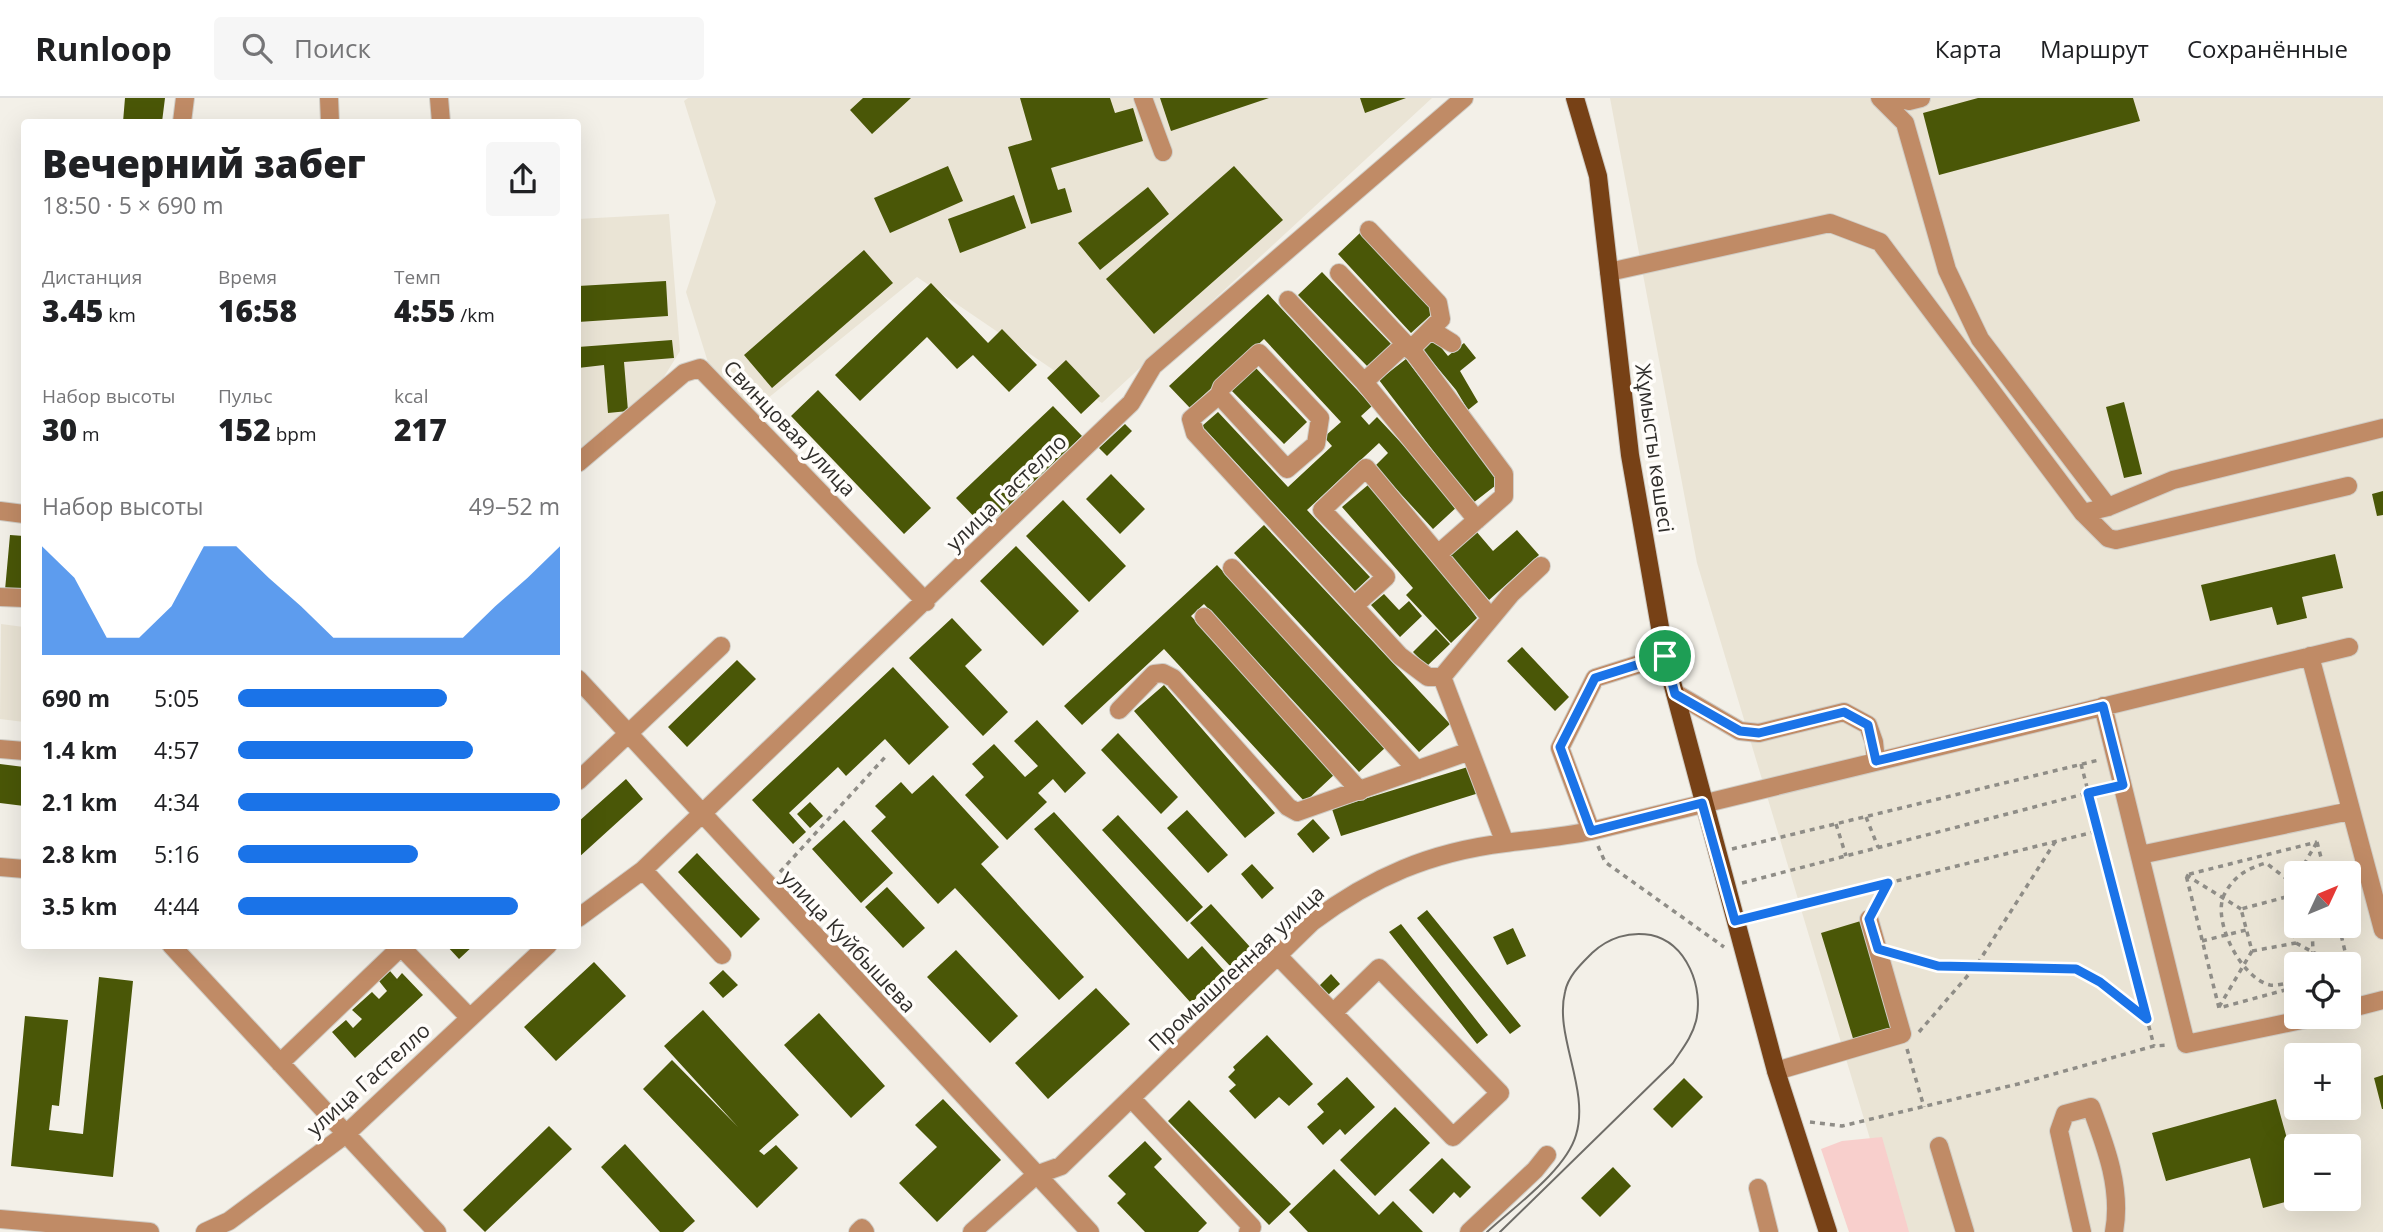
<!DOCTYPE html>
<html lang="ru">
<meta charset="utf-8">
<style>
:root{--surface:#fff;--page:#f6f6f6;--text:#202124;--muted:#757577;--line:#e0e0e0;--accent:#1a73e8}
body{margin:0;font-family:"Open Sans",sans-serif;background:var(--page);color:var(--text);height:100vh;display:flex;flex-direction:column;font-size:26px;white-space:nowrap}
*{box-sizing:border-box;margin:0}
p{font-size:23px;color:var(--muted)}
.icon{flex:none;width:38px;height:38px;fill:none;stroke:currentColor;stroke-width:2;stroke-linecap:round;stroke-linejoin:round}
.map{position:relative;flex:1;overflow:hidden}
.sheet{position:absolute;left:21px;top:21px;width:560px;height:830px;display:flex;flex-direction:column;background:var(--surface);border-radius:7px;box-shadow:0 7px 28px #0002}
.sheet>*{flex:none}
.needle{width:46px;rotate:46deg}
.fabs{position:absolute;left:2284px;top:763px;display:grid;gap:14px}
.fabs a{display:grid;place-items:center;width:77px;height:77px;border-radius:7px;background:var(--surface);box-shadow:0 7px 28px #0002;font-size:35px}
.pin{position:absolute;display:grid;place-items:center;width:60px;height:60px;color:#fff;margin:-30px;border:4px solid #fff;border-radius:50%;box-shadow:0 2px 7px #0007}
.round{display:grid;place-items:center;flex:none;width:74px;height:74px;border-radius:7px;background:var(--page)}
.overview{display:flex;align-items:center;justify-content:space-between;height:119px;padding:0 21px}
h1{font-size:38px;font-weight:800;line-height:52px}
.stats{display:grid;grid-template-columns:repeat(3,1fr);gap:10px;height:119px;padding:7px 21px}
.stats div{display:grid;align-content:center}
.stats b{font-size:30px;font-weight:800}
.stats small{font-size:19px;font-weight:400}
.stats p{font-size:19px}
.chart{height:196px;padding:14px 21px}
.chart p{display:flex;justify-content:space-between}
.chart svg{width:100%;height:126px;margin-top:7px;fill:var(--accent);opacity:.7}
ul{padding:0 21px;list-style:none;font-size:23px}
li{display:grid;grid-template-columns:112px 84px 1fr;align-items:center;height:52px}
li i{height:18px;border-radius:9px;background:var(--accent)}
header{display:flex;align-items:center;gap:42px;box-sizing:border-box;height:98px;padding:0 35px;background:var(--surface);border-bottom:2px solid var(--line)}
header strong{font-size:33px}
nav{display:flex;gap:38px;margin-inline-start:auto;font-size:24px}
.search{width:490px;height:63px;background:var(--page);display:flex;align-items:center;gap:18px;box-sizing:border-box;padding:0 24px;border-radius:7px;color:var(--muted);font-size:26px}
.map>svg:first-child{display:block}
.built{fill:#eae4d5;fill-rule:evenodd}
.green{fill:#f8cfcc}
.building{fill:#4a5707}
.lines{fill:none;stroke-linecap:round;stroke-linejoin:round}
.minor-casing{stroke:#d0cdc6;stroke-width:20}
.major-casing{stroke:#d0cdc6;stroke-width:20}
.path{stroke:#8f8d87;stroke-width:3.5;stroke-dasharray:5 5;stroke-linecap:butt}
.minor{stroke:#c08b66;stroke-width:18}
.major{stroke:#774116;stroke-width:18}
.tram{stroke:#6f6d68;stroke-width:2}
.route-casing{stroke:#fff;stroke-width:14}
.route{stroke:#1a73e8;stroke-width:9}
.labels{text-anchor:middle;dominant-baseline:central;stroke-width:7;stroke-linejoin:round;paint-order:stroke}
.street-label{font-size:21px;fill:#302e2b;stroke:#fffdfa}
</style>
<header>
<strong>Runloop</strong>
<div class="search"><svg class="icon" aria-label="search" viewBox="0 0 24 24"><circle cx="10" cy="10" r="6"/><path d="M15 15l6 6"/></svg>Поиск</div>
<nav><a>Карта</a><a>Маршрут</a><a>Сохранённые</a></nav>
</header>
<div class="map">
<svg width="2383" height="1134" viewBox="0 0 2383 1134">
<rect width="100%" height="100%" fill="#f3f0e8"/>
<path class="built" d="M688,0H1432L1102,305L917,179L752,313L711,274L686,194L716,104L684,3Z
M1610,0H2383V1134H1898L1697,465ZM2296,775H2348V828H2296ZM2296,866H2348V919H2296ZM2296,957H2348V1010H2296ZM2296,1048H2348V1101H2296Z
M669,116L680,253L662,282L578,352V121Z
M1,526L24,529V624L0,621Z"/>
<path class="green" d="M1882,1039L1909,1134H1849L1821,1051L1842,1043Z"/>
<path class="building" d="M125,0H165L162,24H123Z
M863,0H911L872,36L850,12Z
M1020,0H1110L1115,15L1133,10L1143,43L1051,70L1058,92L1065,90L1072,114L1031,126L1008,49L1032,42Z
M1160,0H1269L1171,33Z
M1360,0H1406L1365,15Z
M1978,0H2133L2140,23L1939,77L1923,15Z
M948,68L963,103L890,135L874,100Z
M1234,68L1283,122L1154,236L1106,181Z
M1148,89L1169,116L1100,172L1078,145Z
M1014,97L1026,130L960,155L948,121Z
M1360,135L1434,214L1411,235L1338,156Z
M864,152L893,185L772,290L744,257Z
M1322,174L1392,247L1368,269L1298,197Z
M666,183L668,218L578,224V188Z
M931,185L988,245L1002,231L1037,267L1009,294L973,257L957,271L927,239L860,303L835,277Z
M1268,196L1372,308L1361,318L1369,327L1377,319L1459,407L1433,431L1375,368L1388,355L1379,345L1307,412L1370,479L1355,493L1202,328L1218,314L1288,389L1332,348L1324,339L1341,324L1264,241L1190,310L1169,288Z
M1434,241L1448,258L1464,245L1476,260L1460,273L1478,304L1468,312L1456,292L1422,251Z
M672,242L674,260L624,264L628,313L608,315L604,267L578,270V249Z
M1406,261L1500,384L1473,405L1379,282Z
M1066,262L1100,298L1081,316L1047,280Z
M1255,269L1307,324L1284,346L1231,292Z
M818,292L931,410L904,436L791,318Z
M2124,304L2142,376L2124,380L2106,309Z
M1053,308L1082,338L985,430L956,400Z
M1125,326L1132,333L1107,358L1099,350Z
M1111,376L1145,411L1120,436L1086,401Z
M1368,387L1438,467L1477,520L1451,545L1406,497L1413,490L1342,409Z
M2383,393V417L2377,418L2372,396Z
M1063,402L1126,468L1089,504L1026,438Z
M1264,427L1450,626L1419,654L1234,455Z
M1517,432L1539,457L1489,502L1449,457L1476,433L1493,453Z
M10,437L24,438V493L5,492Z
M1016,448L1079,513L1043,548L980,483Z
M2335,456L2343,490L2302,499L2307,520L2277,527L2272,509L2210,523L2201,487Z
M1217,467L1386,649L1359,674L1204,506L1191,518L1336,675L1305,704L1164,551L1082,627L1064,608Z
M1384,496L1399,512L1409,503L1422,518L1400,539L1371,507Z
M952,520L982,552L965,568L1008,614L983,638L909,560Z
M1436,531L1450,546L1427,568L1413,554Z
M1522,549L1569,599L1555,613L1507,563Z
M737,562L756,581L687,649L668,629Z
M893,569L949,629L909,667L885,641L846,678L838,669L789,715L806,734L793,746L752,702Z
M1164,587L1275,715L1245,740L1134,613Z
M1037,622L1086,675L1065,695L1053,681L1038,695L1047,704L1007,742L965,697L984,679L972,666L994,646L1025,679L1038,668L1014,643Z
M1118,635L1178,699L1161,716L1101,652Z
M0,666L24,669V708L0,705Z
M1471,668L1479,695L1341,738L1332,711Z
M933,677L999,749L981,766L1084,879L1059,902L955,790L938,806L871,733L886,719L875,708L901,684L912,696Z
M626,681L643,701L578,760V724Z
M810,704L823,718L810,730L797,716Z
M1187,712L1228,757L1208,775L1167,730Z
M1054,714L1188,861L1202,848L1225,874L1191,905L1034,731Z
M1118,717L1203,809L1187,824L1102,732Z
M1313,721L1330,740L1313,755L1297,736Z
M844,722L893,775L861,805L812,751Z
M697,755L760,821L741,840L678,774Z
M1252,766L1274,790L1262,801L1241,776Z
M887,789L925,830L903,850L865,809Z
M1211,806L1251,850L1231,869L1190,825Z
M1427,812L1521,928L1510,936L1417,820Z
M1864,822L1898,934L1855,947L1821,835Z
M1401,826L1488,937L1477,946L1389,834Z
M1513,830L1526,858L1507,867L1493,839Z
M446,847H474L459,861Z
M956,852L1018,918L990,945L927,879Z
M594,864L626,898L556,963L524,929Z
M723,872L738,887L723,900L709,885Z
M390,873L397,881L402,875L423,897L355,960L332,934L346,922L353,930L362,921L352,912L372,894L379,901L387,893L379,883Z
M1331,876L1340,886L1328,897L1319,888Z
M99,879L133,883L113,1079L11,1068L25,918L68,922L59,1008L52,1007L49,1032L83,1036Z
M1096,890L1130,926L1048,1001L1015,965Z
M703,912L799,1017L759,1053L764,1057L776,1047L798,1070L757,1110L643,991L672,962L738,1029L664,948Z
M819,915L885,988L851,1020L784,947Z
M1267,937L1313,986L1289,1008L1279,999L1255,1021L1229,993L1236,987L1228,979L1235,972L1233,969Z
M2383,977V1011H2382L2374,980Z
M1347,979L1375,1009L1345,1037L1340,1031L1323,1047L1307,1029L1324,1014L1317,1006Z
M1684,980L1703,999L1672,1030L1653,1011Z
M943,1001L1001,1062L937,1124L899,1085L937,1049L915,1027Z
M2276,1001L2296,1073V1101L2263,1110L2250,1060L2166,1083L2152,1035Z
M1189,1002L1291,1106L1269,1127L1168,1023Z
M1395,1009L1430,1045L1375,1098L1340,1062Z
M549,1028L572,1051L485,1134L463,1112Z
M1145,1043L1162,1061L1154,1069L1207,1125L1198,1134H1145L1117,1105L1126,1096L1108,1078Z
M625,1046L695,1123L683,1134H660L601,1069Z
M1442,1060L1471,1089L1460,1100L1454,1094L1433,1116L1409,1092Z
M1613,1069L1631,1088L1600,1119L1581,1100Z
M1334,1071L1379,1117L1393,1103L1423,1134H1308L1289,1114Z"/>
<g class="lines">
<defs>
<path id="minor" d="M329,0L330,24
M439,0L441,24
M1143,0L1163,54
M1880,0L1905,25L1947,172L1980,241L2108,409
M1896,0L1909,3L1921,0
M182,24L185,0
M1369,132L1438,205L1441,221L1410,252
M1609,174L1830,125L1880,144L2083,415L2108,409L2173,382L2383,330
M1339,175L1414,255L1504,376V398L1438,456
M1288,202L1364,284
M1431,232L1452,245
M1405,246L1364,284L1477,422
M1219,297L1222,289L1259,255L1320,320L1316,346L1287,371L1219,297L1191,321L1195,335L1400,558L1428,579H1442
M578,365L684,275L700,270L926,504
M0,413L24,416
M2083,415L2108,440L2116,442L2348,388
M1232,470L1417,672
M0,499L24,500
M1354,508L1386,479L1322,412L1366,370L1491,520
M1204,519L1360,693
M2310,558L2383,832
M578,581L1090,1134
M1675,595L1740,633L1759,635L1844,614L1868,627L1874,644L1876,663
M2103,608L2186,946L2316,919
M1119,612L1154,576L1163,575L1173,580L1288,709L1297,714L1470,653
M0,651L24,653
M578,683L721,548
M1591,733L1560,650L1595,580L1665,558
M1505,745L1442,579L1511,496L1541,468
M2140,757L2350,713
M0,769L24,771
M643,772L722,857
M578,820L643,772L1131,305L1153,268L1464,0
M171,847L437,1134
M401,849L470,920
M1279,859L1453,1039L1500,995L1379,870L1333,915
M2348,911L2383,902
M280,965L403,847
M1776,973L1902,936L1869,821
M1131,1000L1252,1129L1248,1134
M1939,1048L1965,1134
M1758,1090L1769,1134
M0,1121L150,1134
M205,1134L229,1123L346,1036L548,847
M858,1134L862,1130L865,1134
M972,1134L1036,1077L1061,1068L1312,824C1372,779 1431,754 1505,745C1535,741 1562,739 1591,733L2349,549
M1469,1134L1535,1072L1547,1057
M2082,1134L2059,1033L2065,1016L2091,1009C2106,1049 2122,1091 2114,1134"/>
<path id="major" d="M1575,0L1598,78L1630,357L1665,558L1776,973L1828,1134"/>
</defs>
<use href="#minor" class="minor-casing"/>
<use href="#major" class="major-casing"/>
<path class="path" d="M2081,666L2154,948
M1866,719L1878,749
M1836,726L1846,758
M2317,744L2325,775
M1598,748L1605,764L1724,849
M1732,751L2099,662
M780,774L887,657
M2299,775L2317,744
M2186,777L2241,811
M1742,785L2107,690
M2296,788L2266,765C2246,771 2234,778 2224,797C2212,823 2241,880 2270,887C2276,888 2286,885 2292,885L2296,879
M2286,799L2241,811L2252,853L2296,845L2286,799L2296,780
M2348,807L2360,805
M1876,808L1888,785
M1751,819L2098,733
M2339,828L2348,866
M2202,843L2246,832
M2296,845L2335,866
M1897,857L1938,868L2076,871L2100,884L2147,921
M2305,866L2313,854L2312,828
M2348,866V875
M2296,889L2219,910L2186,777L2317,744
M2219,909L2252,853
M1919,934L1976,868L2055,744
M1907,951L1924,1009
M1810,1024L1842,1028L2018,986L2154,948L2169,947"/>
<use href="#minor" class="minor"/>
<use href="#major" class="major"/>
<path class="tram" d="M1487,1134C1514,1109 1566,1072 1576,1037C1590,991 1554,938 1565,894C1568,878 1581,866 1592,855C1608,840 1629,833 1651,837C1687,845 1704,890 1696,923C1692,939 1682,951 1673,965L1500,1134"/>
</g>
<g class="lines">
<defs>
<path id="route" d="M1665,558L1675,596L1740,633L1759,635L1844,614L1868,627L1876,663L2103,608L2123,687L2088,695L2147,921L2100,884L2076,871L1938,868L1878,851L1869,821L1888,785L1735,823L1702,705L1591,733L1560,649L1595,580Z"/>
</defs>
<use href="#route" class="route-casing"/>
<use href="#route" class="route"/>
</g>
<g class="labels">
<g class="street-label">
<text transform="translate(790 330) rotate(46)">Свинцовая улица</text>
<text transform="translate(1655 350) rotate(82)">Жұмысты көшесі</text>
<text transform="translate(1006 394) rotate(-44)">улица Гастелло</text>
<text transform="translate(849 843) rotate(47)">улица Куйбышева</text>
<text transform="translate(1236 870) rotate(-43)">Промышленная улица</text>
<text transform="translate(368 981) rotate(-42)">улица Гастелло</text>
</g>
</g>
</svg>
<div class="fabs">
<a><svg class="needle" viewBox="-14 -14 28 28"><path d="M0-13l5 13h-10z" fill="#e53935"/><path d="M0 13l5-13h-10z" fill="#757577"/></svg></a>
<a><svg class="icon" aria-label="locate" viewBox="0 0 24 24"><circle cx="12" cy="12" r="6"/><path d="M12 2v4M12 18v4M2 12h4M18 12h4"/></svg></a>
<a>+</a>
<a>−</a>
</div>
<div class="pin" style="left:1665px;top:558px;background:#1e9e55"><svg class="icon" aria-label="arrive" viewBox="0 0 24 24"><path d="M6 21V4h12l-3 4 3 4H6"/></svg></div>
<section class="sheet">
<div class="overview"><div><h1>Вечерний забег</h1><p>18:50 · 5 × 690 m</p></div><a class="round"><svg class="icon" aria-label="share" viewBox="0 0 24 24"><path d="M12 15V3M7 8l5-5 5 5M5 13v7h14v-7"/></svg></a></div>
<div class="stats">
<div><p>Дистанция</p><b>3.45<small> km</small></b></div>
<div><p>Время</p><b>16:58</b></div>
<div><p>Темп</p><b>4:55<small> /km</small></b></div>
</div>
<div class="stats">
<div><p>Набор высоты</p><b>30<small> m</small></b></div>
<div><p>Пульс</p><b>152<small> bpm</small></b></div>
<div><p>kcal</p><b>217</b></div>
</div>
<div class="chart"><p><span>Набор высоты</span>49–52 m</p>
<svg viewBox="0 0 160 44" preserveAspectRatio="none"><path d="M0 44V6L10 17L20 38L30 38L40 27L50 6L60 6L70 17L80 27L90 38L100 38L110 38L120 38L130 38L140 27L150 17L160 6V44z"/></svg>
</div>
<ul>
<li><b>690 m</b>5:05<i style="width:65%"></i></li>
<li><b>1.4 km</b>4:57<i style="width:73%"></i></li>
<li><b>2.1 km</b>4:34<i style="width:100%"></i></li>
<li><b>2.8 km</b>5:16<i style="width:56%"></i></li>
<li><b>3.5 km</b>4:44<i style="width:87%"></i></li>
</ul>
</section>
</div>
